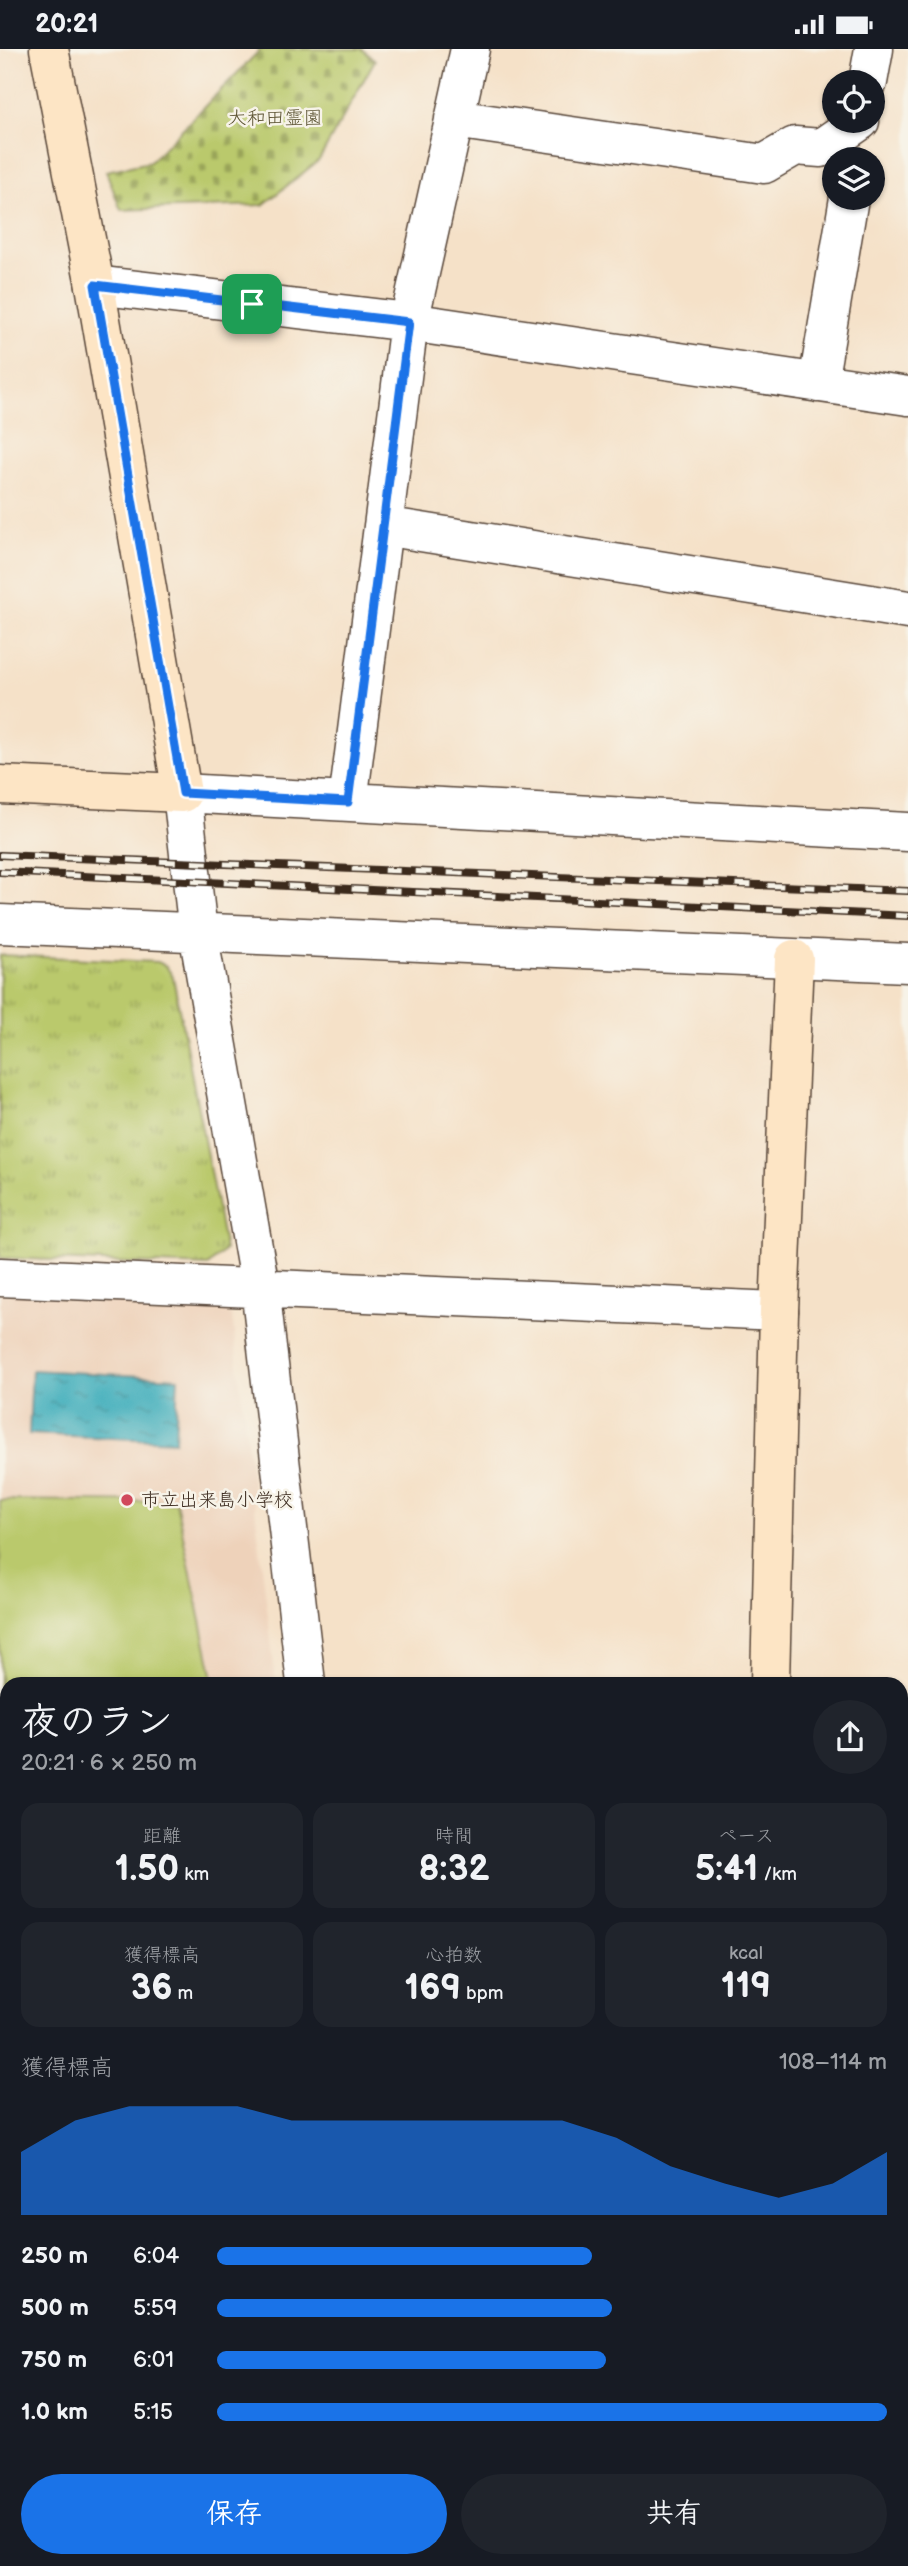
<!DOCTYPE html>
<html lang="ja">
<meta charset="utf-8">
<style>
:root{--surface:#171b24;--page:#20242c;--text:#f1f3f6;--muted:#9ea1a6;--accent:#1a73e8}
body{margin:0;font-family:"Balsamiq Sans","Klee One",sans-serif;background:var(--page);color:var(--text);height:100vh;display:flex;flex-direction:column;font-size:26px;white-space:nowrap}
*{box-sizing:border-box;margin:0}
p{font-size:23px;color:var(--muted)}
.icon{flex:none;width:38px;height:38px;fill:none;stroke:currentColor;stroke-width:2;stroke-linecap:round;stroke-linejoin:round}
.map{position:relative;flex:1;overflow:hidden}
.details{position:absolute;left:0px;top:1628px;width:908px;height:891px;display:flex;flex-direction:column;background:var(--surface);border-radius:21px 21px 0 0;box-shadow:0 2px 5px #0004}
.details>*{flex:none}
.tools{position:absolute;left:822px;top:21px;display:grid;gap:14px}
.tools a{display:grid;place-items:center;width:63px;height:63px;border-radius:50%;background:var(--surface);box-shadow:0 2px 5px #0004;font-size:35px}
.pin{position:absolute;display:grid;place-items:center;width:60px;height:60px;color:#fff;margin:-30px;border-radius:14px;box-shadow:0 4px 10px #0006}
.round{display:grid;place-items:center;flex:none;width:74px;height:74px;border-radius:37px;background:var(--page)}
.overview{display:flex;align-items:center;justify-content:space-between;height:119px;padding:0 21px}
h1{font-size:38px;font-weight:700;line-height:52px}
.figures{display:grid;grid-template-columns:repeat(3,1fr);gap:10px;height:119px;padding:7px 21px}
.figures div{display:grid;align-content:center;border-radius:18px;background:var(--page);text-align:center}
.figures b{font-size:35px;font-weight:700}
.figures small{font-size:19px;font-weight:400}
.figures p{font-size:19px}
.chart{height:196px;padding:14px 21px}
.chart p{display:flex;justify-content:space-between}
.chart svg{width:100%;height:126px;margin-top:7px;fill:var(--accent);opacity:.7}
.action{display:flex;gap:14px;margin-top:auto;padding:14px 21px}
.action a{flex:1;height:80px;border-radius:42px;background:var(--accent);color:#fff;font-size:28px;font-weight:700;line-height:80px;text-align:center}
.action a+a{background:var(--page);color:var(--text)}
ul{padding:0 21px;list-style:none;font-size:23px}
li{display:grid;grid-template-columns:112px 84px 1fr;align-items:center;height:52px}
li i{height:18px;border-radius:9px;background:var(--accent)}
.status{display:flex;justify-content:space-between;align-items:center;height:49px;padding:0 35px;background:var(--surface);direction:ltr}
.status svg{height:19px;fill:currentColor}
.map>svg:first-child{display:block}
.built{fill:#eed2ba}
.cemetery{fill:url(#cemetery-stones);stroke:#7a7a45;stroke-width:2}
.park{fill:url(#park-tufts);stroke:#7a7a45;stroke-width:2}
.pitch{fill:#bac96c;stroke:#7a7a45;stroke-width:2}
.water{fill:url(#water-ripples);stroke:#3e6c6d;stroke-width:2}
.lines{fill:none;stroke-linecap:round;stroke-linejoin:round}
.street-casing{stroke:#574538;stroke-width:41}
.secondary-casing{stroke:#574538;stroke-width:41}
.highway-casing{stroke:#574538;stroke-width:41}
.street{stroke:#fff;stroke-width:38}
.secondary{stroke:#fde5c5;stroke-width:38}
.highway{stroke:#fbbe6e;stroke-width:38}
.rail-casing{stroke:#3b2a1e;stroke-width:8}
.rail{stroke:#f7f3e8;stroke-width:5;stroke-dasharray:16;stroke-linecap:butt}
.route-casing{stroke:#fff;stroke-width:14}
.route{stroke:#1a73e8;stroke-width:9}
.poi-dot{fill:#d1495b;stroke:#f7f3e8;stroke-width:2.5}
.labels{text-anchor:middle;dominant-baseline:central;stroke-width:5;stroke-linejoin:round;paint-order:stroke}
.park-label{font-size:19px;fill:#5b5232;stroke:#f7f3e8}
.poi-label{font-size:19px;fill:#3b2a1e;stroke:#f7f3e8;text-anchor:start}
</style>
<div class="status"><b>20:21</b><svg viewBox="0 0 49 12"><path d="M0 12V9h3v3zM5 12V6h3v6zM10 12V3h3v9zM15 12V0h3v12zM26 1h20v11H26zM47 4h2v5h-2z"/></svg></div>
<div class="map">
<svg width="908" height="2517" viewBox="0 0 908 2517">
<defs>
<pattern id="cemetery-stones" width="16" height="16" patternUnits="userSpaceOnUse" patternTransform="scale(1.75)"><rect width="16" height="16" fill="#bac96c"/><path d="M2 7V4a2 2 0 0 1 4 0v3zM10 15v-3a2 2 0 0 1 4 0v3z" fill="#98a358"/></pattern>
<pattern id="park-tufts" width="24" height="20" patternUnits="userSpaceOnUse" patternTransform="scale(1.75)"><rect width="24" height="20" fill="#bac96c"/><path d="M3 7l-1-3M5 7V3M7 7l1-3M15 17l-1-3M17 17v-4M19 17l1-3" fill="none" stroke="#98a358"/></pattern>
<pattern id="water-ripples" width="26" height="14" patternUnits="userSpaceOnUse" patternTransform="scale(1.75)"><rect width="26" height="14" fill="#40aebc"/><path d="M2 4q2-2 4 0t4 0M15 11q2-2 4 0t4 0" fill="none" stroke="#378e98"/></pattern>
</defs>
<rect width="100%" height="100%" fill="#f7f3e8"/>
<filter id="ink" filterUnits="userSpaceOnUse"><feTurbulence type="fractalNoise" baseFrequency=".0143" numOctaves="2"/><feDisplacementMap in="SourceGraphic" scale="14" xChannelSelector="R" yChannelSelector="G"/><feConvolveMatrix kernelMatrix="1 2 1 2 8 2 1 2 1" color-interpolation-filters="sRGB"/></filter>
<filter id="wash" filterUnits="userSpaceOnUse"><feTurbulence type="fractalNoise" baseFrequency=".00686" numOctaves="4" result="noise"/><feDisplacementMap in="SourceGraphic" scale="28" xChannelSelector="R" yChannelSelector="G"/><feGaussianBlur stdDeviation="1.57" result="paint"/><feColorMatrix in="noise" values="0 0 0 0 0 0 0 0 0 0 0 0 0 0 0 0 0 1.4 0 .05"/><feComposite in="paint" operator="in"/></filter>
<g filter="url(#wash)">
<rect width="100%" height="100%" fill="#f5e1c8"/>
<path class="built" d="M0,1244L215,1253L232,1268L276,1634H7V1905H0Z
M87,2511H394V2517H88Z"/>
<path class="cemetery" d="M261,0H362L375,11L319,111L263,156L121,161L106,122L150,113Z"/>
<path class="park" d="M0,906L158,913L166,917L173,928L225,1201L208,1217L0,1209Z
M427,2511H764L781,2517H427Z"/>
<path class="pitch" d="M0,1451L176,1453L214,1634H7V1729L0,1731Z"/>
<path class="water" d="M32,1321L178,1329L175,1392L29,1385Z
M530,2511H710L716,2517H531Z"/>
</g>
<g filter="url(#ink)">
<g class="lines">
<defs>
<path id="street" d="M868,33L874,0
M454,70L764,115L795,97L821,99L860,72
M95,236L409,273L908,347
M818,334L849,149
M383,477L908,561
M348,753L409,273L470,0
M0,875L908,914
M0,1228L779,1262
M306,1634L260,1238L198,883L182,744L908,783
M0,2313L7,2340
M55,2511L56,2517
M400,2511V2517"/>
<path id="secondary" d="M0,736L182,744L95,236L49,0
M770,1634L779,1262L794,910"/>
<path id="highway" d="M901,1964H908
M0,1982H7
M901,2023H908
M0,2031H7
M901,2069H908
M0,2079H7
M901,2127H908
M0,2130H7"/>
</defs>
<use href="#street" class="street-casing"/>
<use href="#secondary" class="secondary-casing"/>
<use href="#highway" class="highway-casing"/>
<use href="#street" class="street"/>
<use href="#secondary" class="secondary"/>
<use href="#highway" class="highway"/>
<defs>
<path id="rail" d="M0,806L908,842
M0,823L908,867"/>
</defs>
<use href="#rail" class="rail-casing"/>
<use href="#rail" class="rail"/>
</g>
</g>
<g class="lines" filter="url(#ink)">
<defs>
<path id="route" d="M95,236L409,273L348,753L183,744Z"/>
</defs>
<use href="#route" class="route-casing"/>
<use href="#route" class="route"/>
</g>
<circle class="poi-dot" cx="127" cy="1451" r="7"/>
<g class="labels">
<g class="park-label">
<text x="275" y="69">大和田霊園</text>
</g>
<g class="poi-label">
<text x="141" y="1451">市立出来島小学校</text>
</g>
</g>
</svg>
<div class="tools">
<a><svg class="icon" aria-label="locate" viewBox="0 0 24 24"><circle cx="12" cy="12" r="6"/><path d="M12 2v4M12 18v4M2 12h4M18 12h4"/></svg></a>
<a><svg class="icon" aria-label="layers" viewBox="0 0 24 24"><path d="M12 4l9 5-9 5-9-5zM3 14l9 5 9-5"/></svg></a>
</div>
<div class="pin" style="left:252px;top:255px;background:#1e9e55"><svg class="icon" aria-label="arrive" viewBox="0 0 24 24"><path d="M6 21V4h12l-3 4 3 4H6"/></svg></div>
<section class="details">
<div class="overview"><div><h1>夜のラン</h1><p>20:21 · 6 × 250 m</p></div><a class="round"><svg class="icon" aria-label="share" viewBox="0 0 24 24"><path d="M12 15V3M7 8l5-5 5 5M5 13v7h14v-7"/></svg></a></div>
<div class="figures">
<div><p>距離</p><b>1.50<small> km</small></b></div>
<div><p>時間</p><b>8:32</b></div>
<div><p>ペース</p><b>5:41<small> /km</small></b></div>
</div>
<div class="figures">
<div><p>獲得標高</p><b>36<small> m</small></b></div>
<div><p>心拍数</p><b>169<small> bpm</small></b></div>
<div><p>kcal</p><b>119</b></div>
</div>
<div class="chart"><p><span>獲得標高</span>108–114 m</p>
<svg viewBox="0 0 160 44" preserveAspectRatio="none"><path d="M0 44V22L10 11L20 6L30 6L40 6L50 11L60 11L70 11L80 11L90 11L100 11L110 17L120 27L130 33L140 38L150 33L160 22V44z"/></svg>
</div>
<ul>
<li><b>250 m</b>6:04<i style="width:56%"></i></li>
<li><b>500 m</b>5:59<i style="width:59%"></i></li>
<li><b>750 m</b>6:01<i style="width:58%"></i></li>
<li><b>1.0 km</b>5:15<i style="width:100%"></i></li>
</ul>
<div class="action"><a>保存</a><a>共有</a></div>
</section>
</div>
